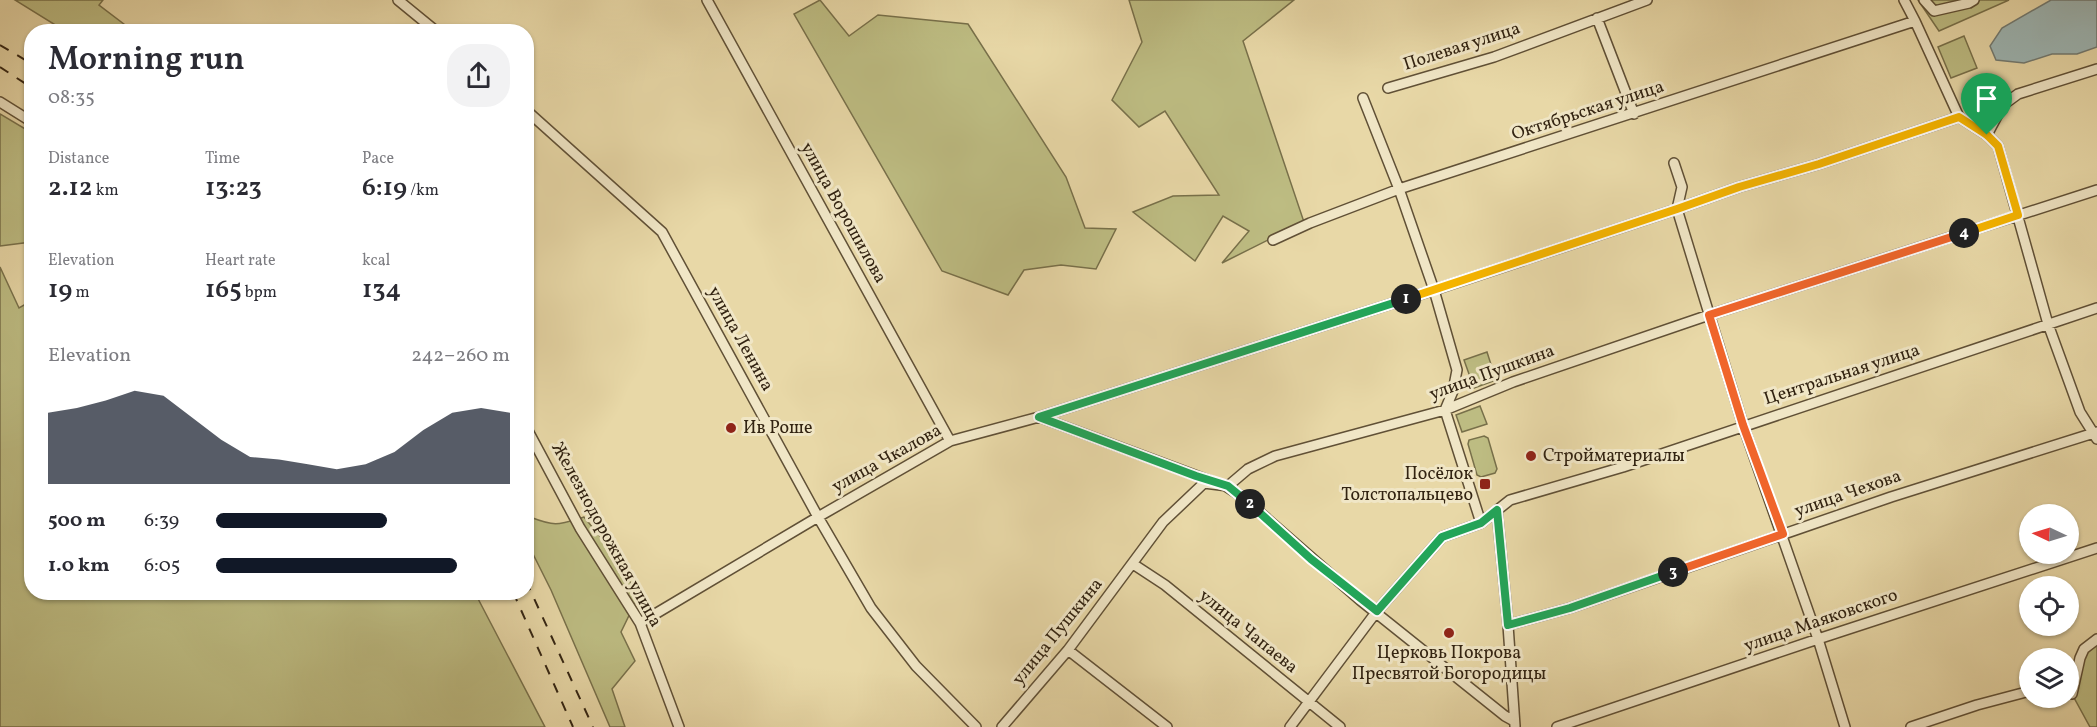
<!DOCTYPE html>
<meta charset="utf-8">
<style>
:root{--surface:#fff;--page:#f2f2f3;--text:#2b2b33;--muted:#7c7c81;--accent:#111827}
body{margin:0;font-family:Vollkorn,serif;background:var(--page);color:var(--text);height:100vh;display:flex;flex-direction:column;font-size:22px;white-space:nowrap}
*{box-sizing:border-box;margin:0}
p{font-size:20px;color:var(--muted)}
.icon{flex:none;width:33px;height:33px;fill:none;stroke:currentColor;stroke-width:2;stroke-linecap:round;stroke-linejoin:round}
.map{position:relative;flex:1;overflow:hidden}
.panel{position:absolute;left:24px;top:24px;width:510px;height:576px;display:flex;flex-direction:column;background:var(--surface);border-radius:24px;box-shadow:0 2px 4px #0004}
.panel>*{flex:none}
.needle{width:39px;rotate:274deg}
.fabs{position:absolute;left:2019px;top:504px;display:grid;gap:12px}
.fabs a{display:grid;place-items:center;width:60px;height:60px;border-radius:50%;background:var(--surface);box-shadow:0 2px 4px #0004;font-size:30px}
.pin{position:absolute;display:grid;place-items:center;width:51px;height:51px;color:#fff;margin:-62px -26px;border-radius:50% 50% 50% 0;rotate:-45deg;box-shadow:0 0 6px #0007}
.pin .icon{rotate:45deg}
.km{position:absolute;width:30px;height:30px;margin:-15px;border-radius:50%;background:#222;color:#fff;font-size:16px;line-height:30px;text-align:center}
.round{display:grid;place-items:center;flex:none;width:63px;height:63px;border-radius:24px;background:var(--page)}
.head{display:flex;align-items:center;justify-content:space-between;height:102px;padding:0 24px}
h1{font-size:33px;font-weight:600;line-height:45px}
.figures{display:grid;grid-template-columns:repeat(3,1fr);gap:9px;height:102px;padding:6px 24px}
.figures div{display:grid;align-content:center}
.figures b{font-size:26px;font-weight:600}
.figures small{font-size:16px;font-weight:400}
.figures p{font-size:16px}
.chart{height:168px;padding:12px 24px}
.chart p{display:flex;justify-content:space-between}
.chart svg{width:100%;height:108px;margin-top:6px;fill:var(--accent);opacity:.7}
ul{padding:0 24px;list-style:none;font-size:20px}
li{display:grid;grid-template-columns:96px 72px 1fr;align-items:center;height:45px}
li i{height:15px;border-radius:8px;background:var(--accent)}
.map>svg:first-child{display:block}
.green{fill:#bdbc82;stroke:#78704a;stroke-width:1.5}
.water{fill:#9db6b4;stroke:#727b73;stroke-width:1.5}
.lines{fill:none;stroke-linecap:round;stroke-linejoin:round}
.minor-casing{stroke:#605036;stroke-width:12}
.minor{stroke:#f0e6c6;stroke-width:9}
.rail{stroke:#322311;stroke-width:2;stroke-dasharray:10 10;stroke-linecap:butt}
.split-1-casing{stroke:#fff;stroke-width:12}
.split-2-casing{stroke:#fff;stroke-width:12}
.split-3-casing{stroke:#fff;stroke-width:12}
.split-4-casing{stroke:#fff;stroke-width:12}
.split-5-casing{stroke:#fff;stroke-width:12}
.split-1{stroke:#f5b400;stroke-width:8}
.split-2{stroke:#22a559;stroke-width:8}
.split-3{stroke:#22a559;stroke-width:8}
.split-4{stroke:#f0652b;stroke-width:8}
.split-5{stroke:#f5b400;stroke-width:8}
.poi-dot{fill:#8f2418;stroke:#f0e6c6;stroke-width:2}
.labels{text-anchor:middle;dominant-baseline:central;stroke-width:6;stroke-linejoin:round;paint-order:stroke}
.street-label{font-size:18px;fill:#322311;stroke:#f0e6c6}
.poi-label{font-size:18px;fill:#322311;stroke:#f0e6c6;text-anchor:start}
</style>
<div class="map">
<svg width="2097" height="727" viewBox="0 0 2097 727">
<rect width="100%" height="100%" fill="#e8d8a7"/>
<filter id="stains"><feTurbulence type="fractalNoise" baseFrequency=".00333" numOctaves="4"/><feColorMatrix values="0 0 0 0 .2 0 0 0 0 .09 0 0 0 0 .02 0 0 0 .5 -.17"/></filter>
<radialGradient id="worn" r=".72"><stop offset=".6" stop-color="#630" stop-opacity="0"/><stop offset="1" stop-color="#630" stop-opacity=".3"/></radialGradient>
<path class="green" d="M15,0H103L99,5L133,31H65Z
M820,0L849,36L878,15L968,24L1066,177L1085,228L1116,229L1096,269L1061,265L1024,270L1008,295L942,271L794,14Z
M1129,0H1294L1243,41L1304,222L1222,263L1249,231L1223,216L1195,261L1133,212L1173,196L1219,195L1165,111L1139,127L1112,100L1142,42Z
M1918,0H2009L1939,31Z
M1964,36L1977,68L1951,78L1938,47Z
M0,114L32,133L31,242L0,246Z
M0,267L19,308L31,301L32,592L475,593L545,727H0Z
M1487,352L1496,380L1474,388L1464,360Z
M1480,406L1487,424L1462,432L1456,415Z
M1484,436L1488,438L1497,469L1495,473L1481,477L1477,475L1468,444L1469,440Z
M526,509L530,517C556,527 558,525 584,517L617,557L638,597L621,632L635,661L612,689L625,727H610L551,590L527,542Z
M2097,637V727H2090L2072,694L2074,671Z"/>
<path class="water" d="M2051,0H2097V47L2077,54H2052L2024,63L1996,60L1990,46L2002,28Z"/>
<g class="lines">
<defs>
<path id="minor" d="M398,0L437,32
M707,0L950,441
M1904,0L1915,21L1959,117L1987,135L1998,146L2048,324L2080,412L2097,439
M1924,0L1934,11L1969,3L1974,0
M1597,18L1634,114
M1388,88L1494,57L1647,0
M1363,98L1399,189L1434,290L1457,370L1453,391L1445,410L1481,523
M0,102L32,122
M526,110L662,232L818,517L871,608L916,666L976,727
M1987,135L2003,105L2018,94L2097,69
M1674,163L1682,187L1677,209L1743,425L1818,639L1845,727
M1273,240L1310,223L1399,189L1915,21
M1039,417L1211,481
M526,427L580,528L640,623L679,727
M1224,485L1241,496L1360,600L1505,716L1514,721
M1497,510L1508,625L1515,726
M1133,564L1165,585L1340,727
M640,623L818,517L950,441L1039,417L1434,290L1677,209L1739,187L1819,164L1959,117
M1508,625L1570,608L1891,497L2097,432
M1068,650L1167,727
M2072,694L2080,658L2084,649L2097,639
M1002,727L1068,650L1163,522L1204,483L1228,486L1248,469L1275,456L1445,410L1513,382L1709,315L2097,190
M1290,727L1377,611L1442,537L1481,523L1510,500L1623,467L2097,308
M1557,727L1818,639L2097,548
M1911,727L1977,705L2030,691"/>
</defs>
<use href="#minor" class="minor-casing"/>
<use href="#minor" class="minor"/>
<path class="rail" d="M0,45L32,64
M0,67L32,88
M526,581L593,727
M513,592L573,727"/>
</g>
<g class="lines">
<defs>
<path id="split-1" d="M1406,299L1677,209L1739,187L1819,164L1959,117L1987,135"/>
<path id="split-2" d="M1250,504L1228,486L1196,476L1039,417L1406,299"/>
<path id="split-3" d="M1250,504L1311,559L1377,611L1442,537L1481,523L1497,510L1508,625L1570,608L1673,572"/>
<path id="split-4" d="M1673,572L1783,534L1743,425L1709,315L1964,233"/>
<path id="split-5" d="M1964,233L2018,215L1998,146L1987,135"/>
</defs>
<use href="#split-1" class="split-1-casing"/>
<use href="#split-2" class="split-2-casing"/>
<use href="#split-3" class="split-3-casing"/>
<use href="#split-4" class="split-4-casing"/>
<use href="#split-5" class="split-5-casing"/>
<use href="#split-1" class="split-1"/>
<use href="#split-2" class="split-2"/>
<use href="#split-3" class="split-3"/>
<use href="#split-4" class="split-4"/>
<use href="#split-5" class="split-5"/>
</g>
<g class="poi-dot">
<circle cx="731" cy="428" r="6"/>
<circle cx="1531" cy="456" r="6"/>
<rect x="1479" y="478" width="12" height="12" rx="3"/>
<circle cx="1449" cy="633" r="6"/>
</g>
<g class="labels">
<g class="street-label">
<text transform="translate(1462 47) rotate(-18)">Полевая улица</text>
<text transform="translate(1588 111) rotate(-18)">Октябрьская улица</text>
<text transform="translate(843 213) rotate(61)">улица Ворошилова</text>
<text transform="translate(740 339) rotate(61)">улица Ленина</text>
<text transform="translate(1492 373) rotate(-20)">улица Пушкина</text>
<text transform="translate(1842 375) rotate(-18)">Центральная улица</text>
<text transform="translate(887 459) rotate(-29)">улица Чкалова</text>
<text transform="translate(1848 494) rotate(-19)">улица Чехова</text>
<text transform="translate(606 535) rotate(61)">Железнодорожная улица</text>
<text transform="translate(1821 621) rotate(-19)">улица Маяковского</text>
<text transform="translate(1058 632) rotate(-51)">улица Пушкина</text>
<text transform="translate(1248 632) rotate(39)">улица Чапаева</text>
</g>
<g class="poi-label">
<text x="743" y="428">Ив Роше</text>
<text x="1543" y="456">Стройматериалы</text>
<text x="1473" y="474" text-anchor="end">Посёлок<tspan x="1473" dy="21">Толстопальцево</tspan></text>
<text x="1449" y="653" text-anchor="middle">Церковь Покрова<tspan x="1449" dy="21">Пресвятой Богородицы</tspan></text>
</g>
</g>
<rect width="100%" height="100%" filter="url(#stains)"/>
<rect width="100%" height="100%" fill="url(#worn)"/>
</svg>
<div class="fabs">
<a><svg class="needle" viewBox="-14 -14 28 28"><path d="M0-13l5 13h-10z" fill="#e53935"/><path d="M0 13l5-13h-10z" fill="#7c7c81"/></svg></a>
<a><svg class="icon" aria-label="locate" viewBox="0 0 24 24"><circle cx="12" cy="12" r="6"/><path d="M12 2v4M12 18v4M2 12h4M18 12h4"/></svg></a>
<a><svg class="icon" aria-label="layers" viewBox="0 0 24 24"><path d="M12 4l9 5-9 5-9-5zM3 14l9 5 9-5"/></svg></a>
</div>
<div class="pin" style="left:1987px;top:135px;background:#1e9e55"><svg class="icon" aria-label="arrive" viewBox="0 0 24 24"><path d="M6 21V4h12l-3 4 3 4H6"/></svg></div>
<b class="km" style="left:1406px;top:299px">1</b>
<b class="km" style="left:1250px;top:504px">2</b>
<b class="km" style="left:1673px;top:572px">3</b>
<b class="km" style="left:1964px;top:233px">4</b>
<section class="panel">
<div class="head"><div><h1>Morning run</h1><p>08:35</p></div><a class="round"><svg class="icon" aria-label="share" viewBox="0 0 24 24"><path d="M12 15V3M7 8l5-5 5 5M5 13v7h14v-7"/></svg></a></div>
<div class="figures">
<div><p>Distance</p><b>2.12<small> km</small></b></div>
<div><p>Time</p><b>13:23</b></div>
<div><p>Pace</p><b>6:19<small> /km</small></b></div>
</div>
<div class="figures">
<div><p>Elevation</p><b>19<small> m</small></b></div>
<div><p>Heart rate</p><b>165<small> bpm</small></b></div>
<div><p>kcal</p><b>134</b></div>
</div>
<div class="chart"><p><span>Elevation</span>242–260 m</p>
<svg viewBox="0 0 160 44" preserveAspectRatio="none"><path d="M0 44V15L10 13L20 10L30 6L40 8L50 17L60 26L70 33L80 34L90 36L100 38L110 36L120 31L130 22L140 15L150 13L160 15V44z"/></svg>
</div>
<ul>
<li><b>500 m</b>6:39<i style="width:58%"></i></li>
<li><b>1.0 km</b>6:05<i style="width:82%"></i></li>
</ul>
</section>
</div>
